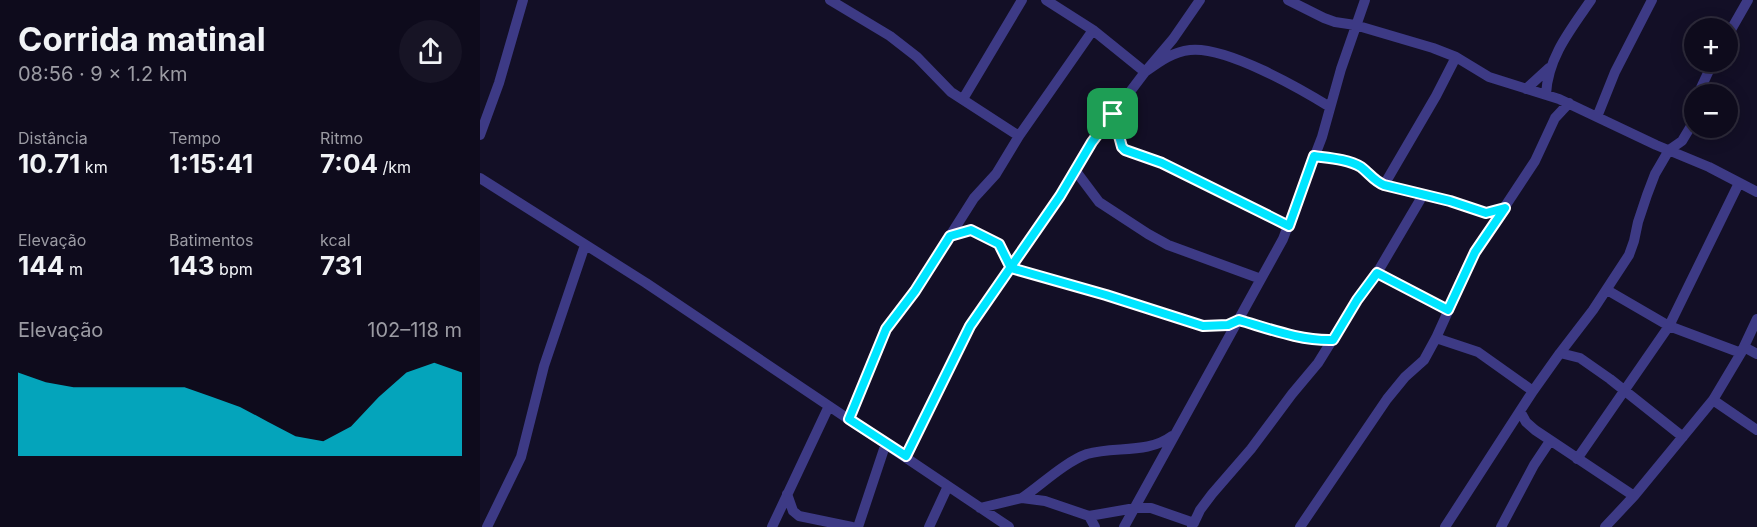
<!DOCTYPE html>
<html lang="pt">
<meta charset="utf-8">
<style>
:root{--surface:#0e0b1c;--page:#171425;--text:#f1f3f6;--muted:#9b9ba3;--line:#2e2b3b;--accent:#00e5ff}
body{margin:0;font-family:Inter,sans-serif;background:var(--page);color:var(--text);height:100vh;display:flex;flex-direction:column;font-size:22px;white-space:nowrap}
*{box-sizing:border-box;margin:0}
p{font-size:20px;color:var(--muted)}
.icon{flex:none;width:33px;height:33px;fill:none;stroke:currentColor;stroke-width:2;stroke-linecap:round;stroke-linejoin:round}
.map{position:relative;flex:1;overflow:hidden}
.side{display:flex;flex-direction:column;background:var(--surface);width:480px}
.side>*{flex:none}
.buttons{position:absolute;left:1204px;top:18px;display:grid;gap:12px}
.buttons a{display:grid;place-items:center;width:54px;height:54px;border-radius:50%;background:var(--surface);box-shadow:0 3px 15px #0003,0 0 0 2px var(--line);font-size:30px}
.pin{position:absolute;display:grid;place-items:center;width:51px;height:51px;color:#fff;margin:-26px;border-radius:12px;box-shadow:0 3px 9px #0006}
.round{display:grid;place-items:center;flex:none;width:63px;height:63px;border-radius:32px;background:var(--page)}
.headline{display:flex;align-items:center;justify-content:space-between;height:102px;padding:0 18px}
h1{font-size:33px;font-weight:700;line-height:45px}
.metrics{display:grid;grid-template-columns:repeat(3,1fr);gap:9px;height:102px;padding:6px 18px}
.metrics div{display:grid;align-content:center}
.metrics b{font-size:26px;font-weight:700}
.metrics small{font-size:16px;font-weight:400}
.metrics p{font-size:16px}
.chart{height:168px;padding:12px 18px}
.chart p{display:flex;justify-content:space-between}
.chart svg{width:100%;height:108px;margin-top:6px;fill:var(--accent);opacity:.7}
main{display:flex;flex:1;min-height:0}
.map>svg:first-child{display:block}
.lines{fill:none;stroke-linecap:round;stroke-linejoin:round}
.street{stroke:#3d3a85;stroke-width:10}
.route-casing{stroke:#fff;stroke-width:12}
.route{stroke:#00e5ff;stroke-width:8}
</style>
<main>
<section class="side">
<div class="headline"><div><h1>Corrida matinal</h1><p>08:56 · 9 × 1.2 km</p></div><a class="round"><svg class="icon" aria-label="share" viewBox="0 0 24 24"><path d="M12 15V3M7 8l5-5 5 5M5 13v7h14v-7"/></svg></a></div>
<div class="metrics">
<div><p>Distância</p><b>10.71<small> km</small></b></div>
<div><p>Tempo</p><b>1:15:41</b></div>
<div><p>Ritmo</p><b>7:04<small> /km</small></b></div>
</div>
<div class="metrics">
<div><p>Elevação</p><b>144<small> m</small></b></div>
<div><p>Batimentos</p><b>143<small> bpm</small></b></div>
<div><p>kcal</p><b>731</b></div>
</div>
<div class="chart"><p><span>Elevação</span>102–118 m</p>
<svg viewBox="0 0 160 44" preserveAspectRatio="none"><path d="M0 44V10L10 14L20 16L30 16L40 16L50 16L60 16L70 20L80 24L90 30L100 36L110 38L120 32L130 20L140 10L150 6L160 10V44z"/></svg>
</div>
</section>
<div class="map">
<svg width="1277" height="527" viewBox="0 0 1277 527">
<rect width="100%" height="100%" fill="#130f26"/>
<g class="lines">
<path class="street" d="M350,0L410,36L437,57L471,92L539,136
M566,0L613,30L665,72C679,62 692,52 710,50C746,46 819,88 850,107
M808,0L844,18L855,22L875,25L953,48L976,57L1009,77L1079,99L1176,145L1229,167L1277,192
M1248,35L1268,0
M1046,89L1069,68
M1066,94C1068,57 1091,29 1111,0
M1218,94L1233,62
M483,99L542,0
M633,114L642,147L645,150L682,163L809,226
M1117,117L1135,72L1172,0
M0,135L19,83L43,0
M834,156C849,158 868,159 881,167C889,173 894,181 904,185L970,201L1006,213L1025,208
M595,170L619,202L668,234L688,245L781,279
M0,178L166,283L529,527
M904,185L956,96L976,57
M470,236L491,230L519,244L531,268L625,295L723,326L748,325L759,320C791,329 820,341 853,340
M897,273L943,195
M1127,290L1189,326L1261,353
M956,338L998,352L1053,391
M1264,347L1277,354
M1080,353L1100,358L1130,379L1203,437
M1233,400L1277,430
M1040,411L1046,422L1055,430L1154,496
M369,419L406,329L435,291L494,198L516,174L539,136L613,30
M426,457L490,326L580,196L612,142L665,72L693,39L720,0
M1097,459L1189,326L1259,183
M307,494L313,511L319,516L372,527
M542,498C561,485 585,462 607,454C635,446 668,454 692,436
M500,508L542,498L565,501L609,516L655,508H671L714,523
M609,516L615,527
M7,527L41,457L64,366L105,245
M292,527L349,406
M378,527L406,443
M449,527L468,486
M644,527L803,239L842,137L861,69L885,0
M712,527L720,510L732,494L771,449L812,394L838,363L877,300L897,273L968,310
M820,527L907,399L925,377L944,360L956,338L995,252L1055,161L1075,118L1089,103
M965,527L1053,391L1080,353L1113,310L1149,255L1154,241L1158,222L1167,195L1175,174L1189,150L1202,141L1211,126L1215,106
M1021,527L1054,465L1070,441
M1125,527L1154,496L1233,400L1261,353L1277,319"/>
</g>
<g class="lines">
<defs>
<path id="route" d="M633,114L612,142L580,196L490,326L426,456L369,419L406,329L435,291L470,236L491,230L519,244L531,268L626,295L723,326L748,325L759,320C790,329 821,341 853,340L877,300L897,273L968,310L995,252L1025,208L1006,213L970,201L904,185C894,181 889,173 881,167C868,159 849,158 834,156L809,226L682,163L645,150L642,147L633,114"/>
</defs>
<use href="#route" class="route-casing"/>
<use href="#route" class="route"/>
</g>
</svg>
<div class="buttons">
<a>+</a>
<a>−</a>
</div>
<div class="pin" style="left:633px;top:114px;background:#1e9e55"><svg class="icon" aria-label="arrive" viewBox="0 0 24 24"><path d="M6 21V4h12l-3 4 3 4H6"/></svg></div>
</div>
</main>
